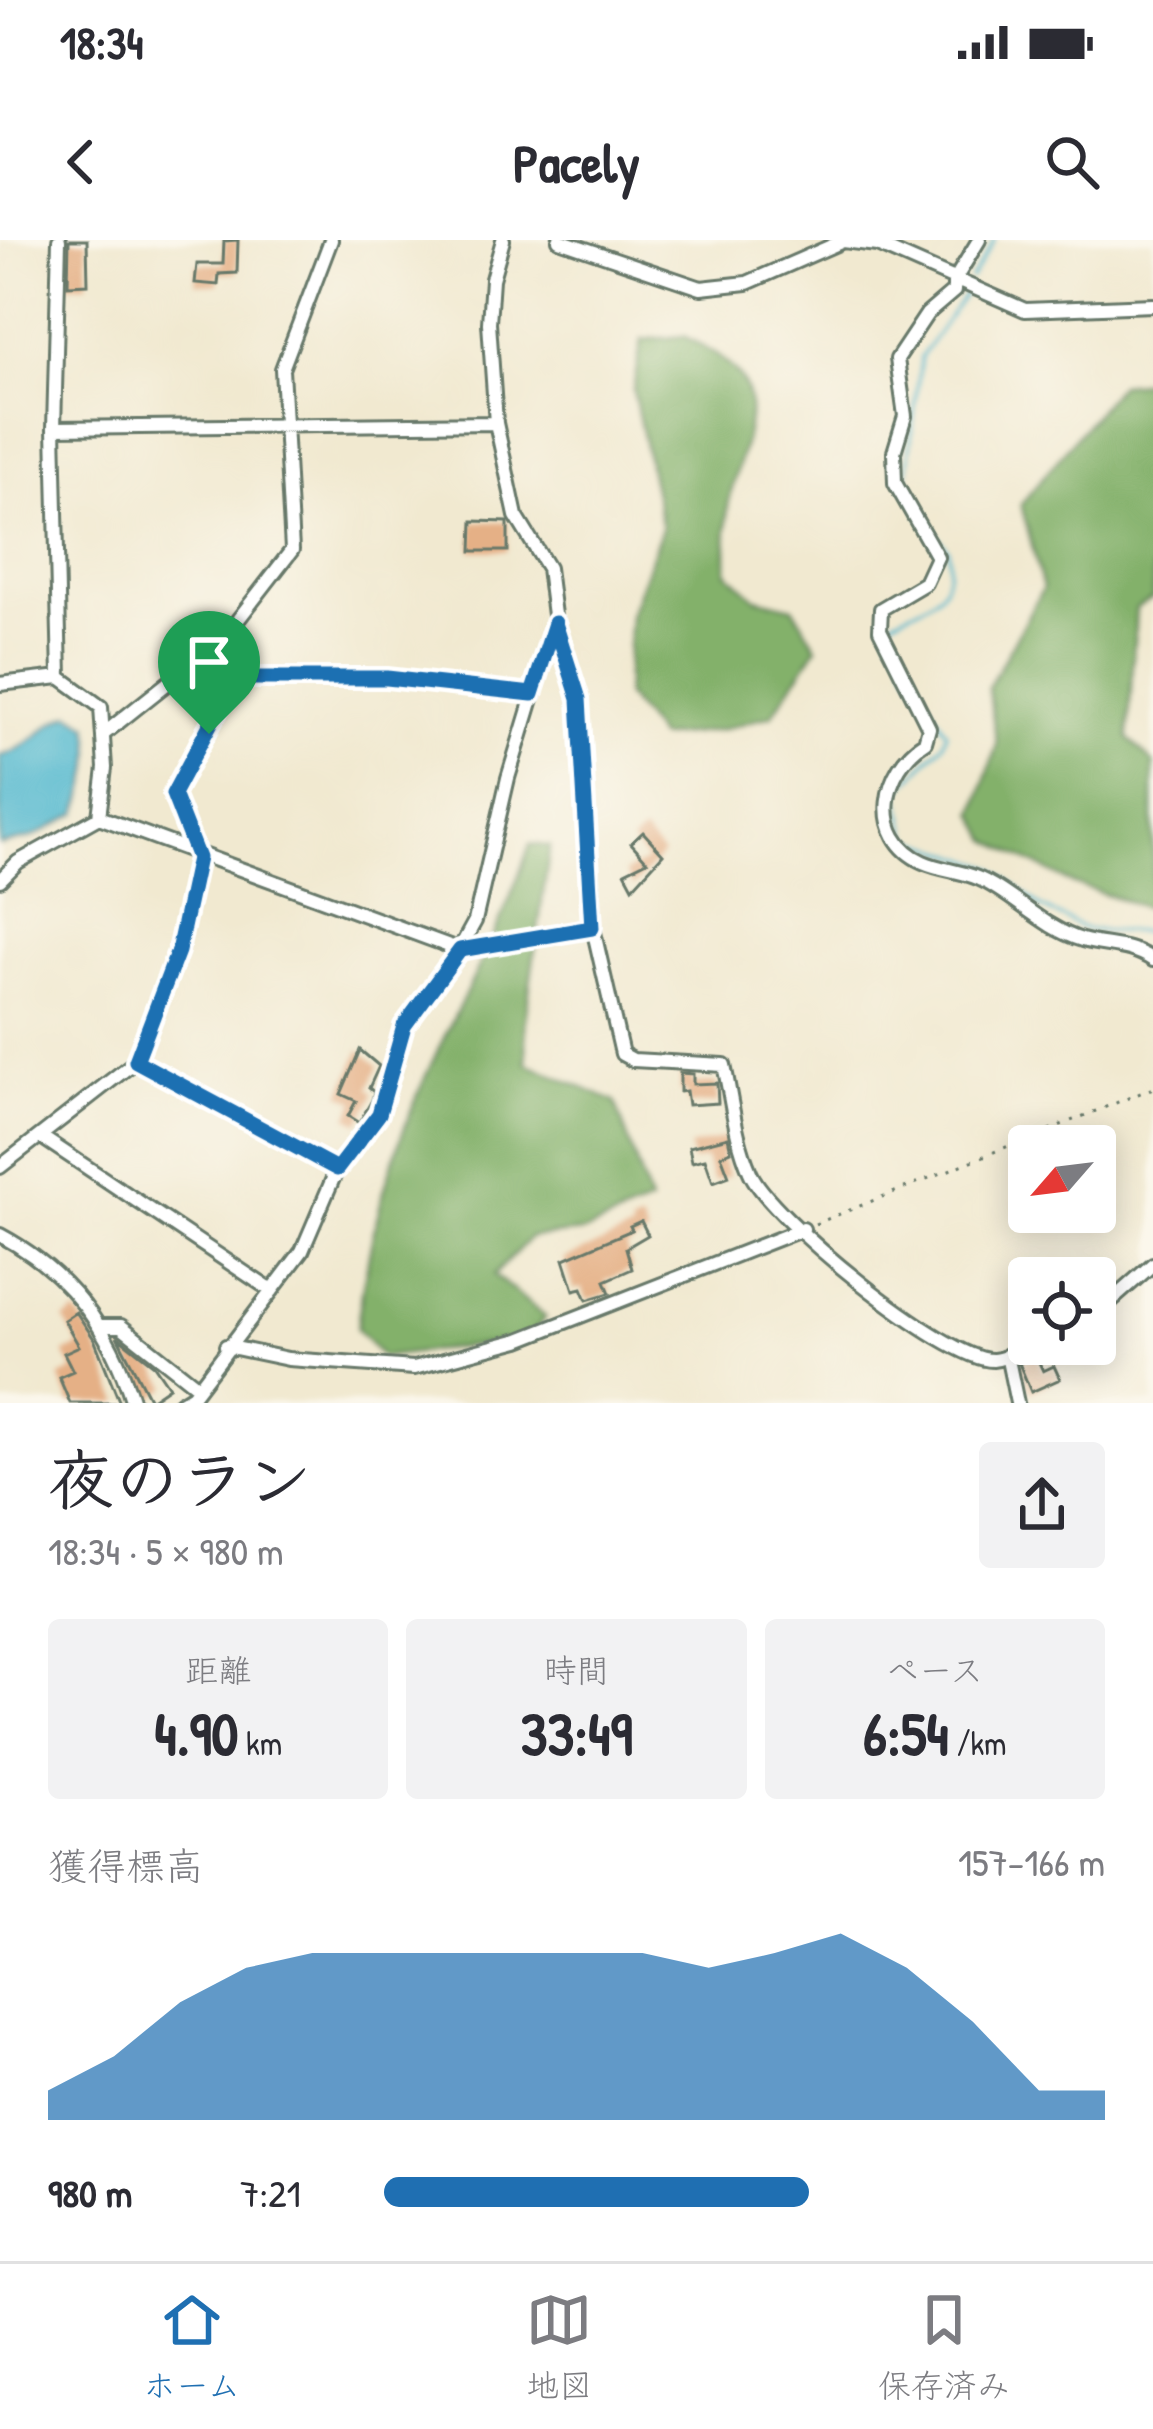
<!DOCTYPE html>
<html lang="ja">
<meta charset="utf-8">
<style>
:root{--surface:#fff;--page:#f2f2f3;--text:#2b2b33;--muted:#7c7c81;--line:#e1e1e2;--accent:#1f6fb2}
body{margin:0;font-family:"Patrick Hand","Klee One",sans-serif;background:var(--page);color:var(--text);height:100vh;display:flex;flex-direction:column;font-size:45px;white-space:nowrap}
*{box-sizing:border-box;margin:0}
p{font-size:39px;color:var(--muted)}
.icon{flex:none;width:66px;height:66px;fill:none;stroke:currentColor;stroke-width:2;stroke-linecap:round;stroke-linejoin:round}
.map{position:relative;height:1163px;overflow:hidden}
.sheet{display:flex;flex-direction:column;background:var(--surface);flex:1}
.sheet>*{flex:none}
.needle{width:78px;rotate:242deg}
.controls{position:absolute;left:1008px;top:885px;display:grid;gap:24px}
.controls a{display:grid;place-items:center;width:108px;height:108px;border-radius:12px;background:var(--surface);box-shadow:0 6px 30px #0003;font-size:60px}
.pin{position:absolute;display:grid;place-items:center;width:102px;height:102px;color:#fff;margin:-123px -51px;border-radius:50% 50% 50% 0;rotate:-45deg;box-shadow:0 0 12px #0007}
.pin .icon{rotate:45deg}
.round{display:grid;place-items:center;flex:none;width:126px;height:126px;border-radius:12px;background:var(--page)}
.headline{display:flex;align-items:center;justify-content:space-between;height:204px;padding:0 48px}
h1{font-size:66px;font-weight:700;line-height:90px}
.figures{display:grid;grid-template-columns:repeat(3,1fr);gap:18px;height:204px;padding:12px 48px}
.figures div{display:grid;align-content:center;border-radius:12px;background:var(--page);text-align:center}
.figures b{font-size:60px;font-weight:700}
.figures small{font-size:33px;font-weight:400}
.figures p{font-size:33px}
.chart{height:336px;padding:24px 48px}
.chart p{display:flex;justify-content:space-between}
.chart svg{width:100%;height:216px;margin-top:12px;fill:var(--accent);opacity:.7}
ul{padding:0 48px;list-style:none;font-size:39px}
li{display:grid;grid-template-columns:192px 144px 1fr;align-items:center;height:90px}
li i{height:30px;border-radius:15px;background:var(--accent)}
.status{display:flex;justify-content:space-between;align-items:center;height:84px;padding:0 60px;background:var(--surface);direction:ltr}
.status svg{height:33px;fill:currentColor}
header{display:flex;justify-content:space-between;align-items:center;height:156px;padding:0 48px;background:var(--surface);font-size:54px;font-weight:700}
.tab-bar{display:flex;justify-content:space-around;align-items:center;height:168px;border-top:3px solid var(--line);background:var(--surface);font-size:33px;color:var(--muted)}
.tab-bar a{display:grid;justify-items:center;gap:6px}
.tab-bar .active{color:var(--accent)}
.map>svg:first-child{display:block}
.forest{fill:#83b16a;stroke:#51774f;stroke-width:3}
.water{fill:#50b7ce;stroke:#387a81;stroke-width:3}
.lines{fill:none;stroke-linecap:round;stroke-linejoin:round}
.stream{stroke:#50b7ce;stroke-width:3}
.building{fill:#e5b086}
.minor-casing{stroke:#68796b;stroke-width:18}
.path{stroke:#68796b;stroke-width:3;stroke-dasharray:3 9;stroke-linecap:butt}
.minor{stroke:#fff;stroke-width:12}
.route-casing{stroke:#fff;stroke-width:24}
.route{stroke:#1f6fb2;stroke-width:15}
</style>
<div class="status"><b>18:34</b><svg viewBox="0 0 49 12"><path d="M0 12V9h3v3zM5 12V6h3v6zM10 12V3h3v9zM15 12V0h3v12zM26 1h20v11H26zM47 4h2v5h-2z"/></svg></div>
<header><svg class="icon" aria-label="back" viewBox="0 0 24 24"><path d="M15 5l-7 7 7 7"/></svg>Pacely<svg class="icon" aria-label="search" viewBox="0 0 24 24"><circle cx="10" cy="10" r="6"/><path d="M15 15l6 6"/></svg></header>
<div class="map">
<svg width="1153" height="1163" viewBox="0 0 1153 1163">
<rect width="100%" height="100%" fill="#fbf7ec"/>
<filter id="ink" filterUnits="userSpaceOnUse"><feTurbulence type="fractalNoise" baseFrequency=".00833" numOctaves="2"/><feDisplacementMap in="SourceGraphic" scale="24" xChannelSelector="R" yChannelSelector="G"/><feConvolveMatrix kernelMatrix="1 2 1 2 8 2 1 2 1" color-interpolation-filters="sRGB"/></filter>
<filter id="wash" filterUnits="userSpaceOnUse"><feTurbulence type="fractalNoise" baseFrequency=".004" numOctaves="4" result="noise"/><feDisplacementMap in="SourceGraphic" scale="48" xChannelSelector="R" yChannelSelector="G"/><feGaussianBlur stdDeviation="2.7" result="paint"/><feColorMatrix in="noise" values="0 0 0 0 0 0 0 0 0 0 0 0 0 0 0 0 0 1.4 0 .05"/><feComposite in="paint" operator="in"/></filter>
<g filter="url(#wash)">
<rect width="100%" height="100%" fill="#f1e9d0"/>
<path class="forest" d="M684,96C777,144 750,173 730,257C724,280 728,308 727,332L756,358L793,367L817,407L772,475L720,490L659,498L625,455L630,374L662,288L633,150L642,100Z
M1153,141V358L1136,368L1128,498L1153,523V670L1071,643L989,600L975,573L997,504L988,448L1043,348L1021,264L1119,144Z
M530,604L550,606L525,780L527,823L615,862L650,963L584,992L531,997L494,1035L545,1077L529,1099L382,1117L357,1089C367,1005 389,918 424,840C460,761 503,687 530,604Z"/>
<path class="water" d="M71,474L89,486C96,517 89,544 78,573L31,598L0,605V516C30,509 44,483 71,474Z"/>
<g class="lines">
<path class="stream" d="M971,39L995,0
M905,249L921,117L969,48
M889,398L892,380C928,362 955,358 948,309L919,273
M903,422L947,492L943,504L898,552L909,598L992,627L1041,667L1087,690L1153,692"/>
</g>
<g id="blocks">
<path class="building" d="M69,0H87L88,44L68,45Z
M238,0L237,33L219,34L218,45L195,43L197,24H223L224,1Z
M473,281L508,282V311H472Z
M643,592L663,614L633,647L625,632L647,621L631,603Z
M360,810L379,826L369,848L374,852L372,860L359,883L348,876L356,861L341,854Z
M680,833L693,834V844L717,843L718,863L688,865L686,851L680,852Z
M728,897L731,911L721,915L729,936L713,942L705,919L692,922L689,907Z
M641,981L648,995L626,1008L632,1029L605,1041L610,1053L587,1060L582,1048L574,1050L564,1019L632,990L630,986Z
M76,1072L94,1099L120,1163H70L59,1137L73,1131L64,1113L79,1106L64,1080Z
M117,1096L154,1125L169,1147L150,1160Z
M1036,1116L1043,1131L1054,1126L1060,1139L1031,1152L1019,1123Z"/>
</g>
</g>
<g filter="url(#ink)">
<use href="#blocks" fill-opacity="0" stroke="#68796b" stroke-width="3"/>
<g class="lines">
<defs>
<path id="minor" d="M59,0L54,188L60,437
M559,0L701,48L747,43L843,1L877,5L1025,70L1153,65
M979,0L954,41V51L927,74L897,119L905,176L894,212L895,243L937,317L925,343L881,369L880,390L929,488L925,502C883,528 868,597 923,622C943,631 967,631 986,642C1018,659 1046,689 1082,700C1108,707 1129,704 1153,720
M54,188L496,183
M555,383L579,459L593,688L622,814L633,820L724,825C732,861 735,898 750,932C767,975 946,1121 993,1120C1006,1119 1023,1109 1036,1104
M0,444L60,437L101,467L105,528L99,577
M105,493L223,399L292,310L282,129L331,0
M0,640L18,622L99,577L460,710L593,688
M136,821L337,929
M40,896L272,1051
M0,927L136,821L178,711L198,618L173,554L235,438H387L532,454
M0,995C69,1032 110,1088 133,1163
M1095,1075L1153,1024
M101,1086H121L198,1147
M226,1106L288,1119L414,1128L519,1100L803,989
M1007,1115L1017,1163
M180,1163L193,1155L302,1011L337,929L379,874L404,786L452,723L475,681L508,538L555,383L548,328L516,276L496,183L489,83L492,39L503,0"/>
</defs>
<use href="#minor" class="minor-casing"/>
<path class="path" d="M815,984L1153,848"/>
<use href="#minor" class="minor"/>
</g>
</g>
<g class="lines" filter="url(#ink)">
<defs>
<path id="route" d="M555,383L579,459L592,688L460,710L404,786L379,874L337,929L136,821L178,711L198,618L173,554L235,438H387L532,454Z"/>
</defs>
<use href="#route" class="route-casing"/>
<use href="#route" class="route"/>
</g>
</svg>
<div class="controls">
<a><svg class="needle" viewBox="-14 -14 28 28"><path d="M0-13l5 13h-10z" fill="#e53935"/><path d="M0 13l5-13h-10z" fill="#7c7c81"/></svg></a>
<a><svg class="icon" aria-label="locate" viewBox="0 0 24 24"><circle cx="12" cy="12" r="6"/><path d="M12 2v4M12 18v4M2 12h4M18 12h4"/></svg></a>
</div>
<div class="pin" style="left:209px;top:494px;background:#1e9e55"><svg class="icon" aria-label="arrive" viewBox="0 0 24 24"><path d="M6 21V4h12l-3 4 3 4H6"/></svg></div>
</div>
<section class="sheet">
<div class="headline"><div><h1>夜のラン</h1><p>18:34 · 5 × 980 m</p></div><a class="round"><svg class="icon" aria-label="share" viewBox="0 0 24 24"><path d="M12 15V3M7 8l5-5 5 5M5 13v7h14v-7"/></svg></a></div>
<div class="figures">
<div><p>距離</p><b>4.90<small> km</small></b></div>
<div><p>時間</p><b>33:49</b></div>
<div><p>ペース</p><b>6:54<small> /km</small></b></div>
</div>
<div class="chart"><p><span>獲得標高</span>157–166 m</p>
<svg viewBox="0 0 160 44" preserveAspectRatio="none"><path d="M0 44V38L10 31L20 20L30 13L40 10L50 10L60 10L70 10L80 10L90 10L100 13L110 10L120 6L130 13L140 24L150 38L160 38V44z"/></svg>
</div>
<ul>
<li><b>980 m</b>7:21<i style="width:59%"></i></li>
</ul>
</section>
<nav class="tab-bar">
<a class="active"><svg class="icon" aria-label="home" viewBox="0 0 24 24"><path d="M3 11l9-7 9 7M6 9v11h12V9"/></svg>ホーム</a>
<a><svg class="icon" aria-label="map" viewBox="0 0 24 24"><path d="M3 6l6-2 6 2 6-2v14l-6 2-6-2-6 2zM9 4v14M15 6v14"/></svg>地図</a>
<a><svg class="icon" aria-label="saved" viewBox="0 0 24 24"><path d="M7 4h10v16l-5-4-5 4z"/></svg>保存済み</a>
</nav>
